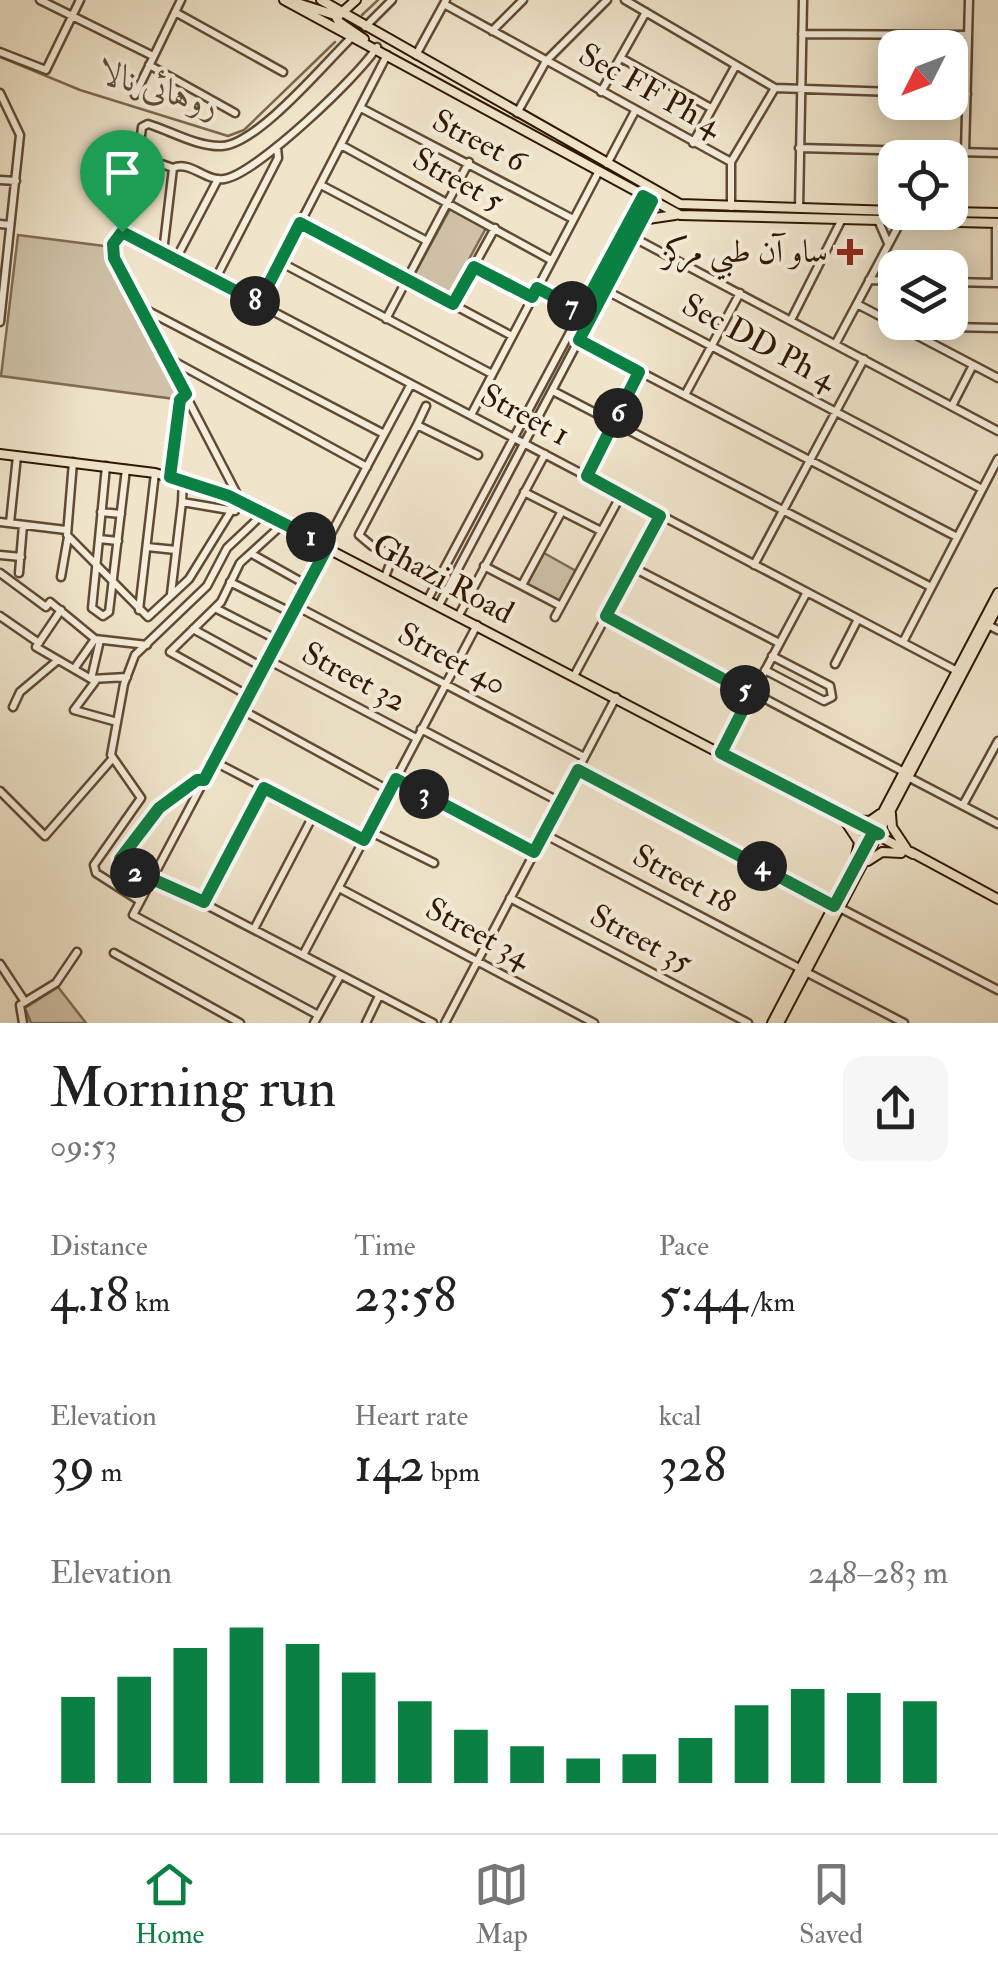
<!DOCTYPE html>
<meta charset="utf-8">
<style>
:root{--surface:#fff;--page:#f6f6f6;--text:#222;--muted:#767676;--line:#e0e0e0;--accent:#0b8043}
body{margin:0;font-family:"IM FELL Double Pica",Amiri,serif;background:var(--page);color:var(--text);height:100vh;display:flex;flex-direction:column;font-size:38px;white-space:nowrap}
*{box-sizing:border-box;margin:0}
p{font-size:32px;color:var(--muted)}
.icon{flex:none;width:55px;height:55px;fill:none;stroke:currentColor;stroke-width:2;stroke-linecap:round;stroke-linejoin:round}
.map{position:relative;height:1023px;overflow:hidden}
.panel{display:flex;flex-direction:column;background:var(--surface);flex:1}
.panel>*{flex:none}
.needle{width:65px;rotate:228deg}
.buttons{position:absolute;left:878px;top:30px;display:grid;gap:20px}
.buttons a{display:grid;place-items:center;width:90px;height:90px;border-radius:20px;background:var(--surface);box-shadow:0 5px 25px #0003;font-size:50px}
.pin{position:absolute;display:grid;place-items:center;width:85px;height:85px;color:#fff;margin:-102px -42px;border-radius:50% 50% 50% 0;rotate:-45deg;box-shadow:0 0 10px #0007}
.pin .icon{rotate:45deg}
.km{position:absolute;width:50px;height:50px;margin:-25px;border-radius:50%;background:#222;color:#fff;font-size:28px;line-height:50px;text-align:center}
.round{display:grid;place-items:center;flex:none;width:105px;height:105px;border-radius:20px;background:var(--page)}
.headline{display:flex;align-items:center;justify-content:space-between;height:170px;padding:0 50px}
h1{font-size:55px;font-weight:600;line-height:75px}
.metrics{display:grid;grid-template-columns:repeat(3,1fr);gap:15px;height:170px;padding:10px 50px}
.metrics div{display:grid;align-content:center}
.metrics b{font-size:50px;font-weight:600}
.metrics small{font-size:28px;font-weight:400}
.metrics p{font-size:28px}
.chart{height:280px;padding:20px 50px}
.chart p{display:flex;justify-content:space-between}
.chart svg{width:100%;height:180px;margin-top:10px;stroke:var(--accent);stroke-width:6}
.menu{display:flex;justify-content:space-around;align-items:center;height:140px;border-top:2px solid var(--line);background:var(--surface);font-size:28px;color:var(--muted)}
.menu a{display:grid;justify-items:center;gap:5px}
.menu .selected{color:var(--accent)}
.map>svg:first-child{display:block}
.green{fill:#cfc2a8;stroke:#806c54;stroke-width:2.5}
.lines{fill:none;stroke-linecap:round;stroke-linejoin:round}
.stream{stroke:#7c6950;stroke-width:2.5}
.minor-casing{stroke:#604a33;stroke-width:11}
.major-casing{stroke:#301700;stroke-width:12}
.minor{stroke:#f5eedd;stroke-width:6}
.major{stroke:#f0e5cb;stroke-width:8}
.route-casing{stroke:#fff;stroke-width:20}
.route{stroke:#0b8043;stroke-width:12}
.poi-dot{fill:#8f2418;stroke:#f5eedd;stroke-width:4}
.labels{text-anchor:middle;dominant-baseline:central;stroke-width:8;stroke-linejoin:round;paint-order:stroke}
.street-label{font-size:32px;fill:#301700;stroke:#f5eedd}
.poi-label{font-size:32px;fill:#301700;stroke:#f5eedd;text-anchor:end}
.water-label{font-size:35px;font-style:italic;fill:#634d36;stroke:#f5eedd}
</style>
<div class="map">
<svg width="998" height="1023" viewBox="0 0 998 1023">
<rect width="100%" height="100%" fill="#f0e5cb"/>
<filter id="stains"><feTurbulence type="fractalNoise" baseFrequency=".002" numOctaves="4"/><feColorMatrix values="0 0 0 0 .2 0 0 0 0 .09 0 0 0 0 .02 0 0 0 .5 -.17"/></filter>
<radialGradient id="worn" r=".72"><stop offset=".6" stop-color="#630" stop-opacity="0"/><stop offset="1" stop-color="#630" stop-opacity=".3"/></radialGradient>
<path class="green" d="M450,209L486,228L449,296L413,277Z
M18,235L104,246L176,383L175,399L1,376Z
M544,553L576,571L559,602L527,585Z
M58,987L86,1023H31L25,1008Z"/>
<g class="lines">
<path class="stream" d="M362,15L378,0
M0,57L80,90L228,136L244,130L335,42"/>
<defs>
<path id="minor" d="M40,0L153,56
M625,0L775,88L895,92
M444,4L731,162
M175,12L283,72
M365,27L392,0
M492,31L523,0
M802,34L968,35
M0,52L46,70L80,0
M416,55L446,0
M621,58L711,108
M149,65L235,113
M601,92L646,12
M0,93L20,135L0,322
M950,94H967
M135,95L181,0
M361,108L573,219
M517,113L546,61L607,0
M693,143L736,65
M341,145L551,260
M799,148L998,153
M965,152L969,0
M150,160L173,168
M607,164L635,111
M0,180L16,181
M321,185L427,241
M731,207V162L775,88
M799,208L803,0
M878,220L888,243
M300,223L512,336
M0,224L10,225
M122,232L957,671
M623,232L998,431
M163,252L173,168C190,160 206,182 224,179C255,175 360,75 377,47
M176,259L218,179
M280,262L492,374
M474,267L532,297
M215,280L278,158L277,147
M869,280L895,281
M950,282L998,283
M996,283V223
M537,288L581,311
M605,290L982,489
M259,303L387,55
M453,304L495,228
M857,304L998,378
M142,314L148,311L384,434
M386,319L469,162
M791,320L842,219
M902,326L998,328
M579,340L957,537
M836,343L901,221
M166,357L367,467
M553,391L931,587
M685,395L740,293
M952,406L973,365
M471,415L599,171
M417,425L426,406
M73,462L67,535L148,617L189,579L239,498L112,253L133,200L142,127L148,124C171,131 197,147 222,146C258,144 325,63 352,37
M106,466L99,539L118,541
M587,476L639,372
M170,477L180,399L186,394
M524,492L601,531
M182,502L183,480
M101,512L121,514
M0,522L66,530
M10,523L17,456
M99,539L92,608L103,616L109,612L126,469
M325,545L411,384
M147,547L176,550
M252,554L307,585
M0,555L21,557
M754,565L864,359
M484,566L561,606
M632,567L779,643
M424,569L372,546L359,535L417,425L478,455
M0,573L46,607L50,602L95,639L147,645
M19,573L23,525
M61,577L68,537
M385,577L393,556
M230,582L292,613
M522,585L562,511
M171,594L182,502L235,511
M428,599L643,195
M439,605L652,201
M296,606L584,757
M215,608L278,640
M61,610L36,647L91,679L127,677
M139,610L155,473
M459,615L545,454
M0,616L39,643
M555,617L621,495
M606,617L751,694
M988,625L998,630
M193,629L264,668
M903,642L998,459
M268,660L416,738
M835,664L858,619
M74,669L95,639
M765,670L824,701L832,697L830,686L772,656
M574,676L660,516
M91,679L100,640
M97,679L74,710L117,722
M754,693L904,772
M249,696L170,652L221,602L240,563L284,523
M13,707L20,692L58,660
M242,710L390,791
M421,729L560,802
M721,753L807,592
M215,762L364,840
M577,770L834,905
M908,777L998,824
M396,779L534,852
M0,791L45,836L113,758
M963,805L998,741
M369,831L434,863
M544,834L801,969
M153,877L433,1023
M150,882L123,866L120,859L159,808L204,780
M339,888L594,1023
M510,898L748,1023
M140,901L96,873L94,865L141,798L111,755L124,684L135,655L207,586L227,548L264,513
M204,902L263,788
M840,908L998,990
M254,929L314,814
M114,953L240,1023
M303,955L477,625
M0,964L25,1002
M806,972L904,1023
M318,1015L133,915L328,546
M23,1023L20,1005L56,983L77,952
M314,1023L340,976
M366,1023L379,996
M445,1023L616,697"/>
<path id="major" d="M284,0L680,215L998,223
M321,0L680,204L895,211
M294,2L338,16L356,0
M334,13L339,22L364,39
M950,212L998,213
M641,220L675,215
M0,454L155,473L215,490L913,854
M891,814L892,827L906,848
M852,820L870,821L880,814
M847,824L859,842L856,856
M911,852L998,899
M868,861L882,852L901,853
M772,1023L998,593
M779,1023L998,606"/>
</defs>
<use href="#minor" class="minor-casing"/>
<use href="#major" class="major-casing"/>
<use href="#minor" class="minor"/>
<use href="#major" class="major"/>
</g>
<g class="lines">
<defs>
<path id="route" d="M643,196L652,201L579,340L639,372L587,476L660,516L606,616L751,694L721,753L879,834L872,835L834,906L578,770L534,852L396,779L364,840L264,788L204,902L123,866L120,859L159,808L197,780H204L328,546L229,496L170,477L180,400L186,394L114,258L113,244L122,232L259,303L300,223L453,304L474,267L532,297L537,288L581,311Z"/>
</defs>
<use href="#route" class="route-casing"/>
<use href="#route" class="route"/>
</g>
<path class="poi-dot" d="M845 237h10v10h10v10h-10v10h-10v-10h-10v-10h10z"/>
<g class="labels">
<g class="street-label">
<text transform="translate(650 90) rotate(29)">Sec FF Ph 4</text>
<text transform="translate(479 141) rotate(27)">Street 6</text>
<text transform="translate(458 180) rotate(29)">Street 5</text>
<text transform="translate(759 342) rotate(28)">Sec DD Ph 4</text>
<text transform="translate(525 415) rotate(28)">Street 1</text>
<text transform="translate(443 579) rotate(28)">Ghazi Road</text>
<text transform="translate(452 659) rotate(28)">Street 40</text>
<text transform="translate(354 677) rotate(28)">Street 32</text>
<text transform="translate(684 879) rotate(28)">Street 18</text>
<text transform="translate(478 933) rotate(28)">Street 34</text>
<text transform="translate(641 939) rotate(28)">Street 35</text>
</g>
<g class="poi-label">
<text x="828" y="252">ساو آن طبي مرکز</text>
</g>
<g class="water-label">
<text transform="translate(160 89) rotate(17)">روہائی نالا</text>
</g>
</g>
<rect width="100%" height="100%" filter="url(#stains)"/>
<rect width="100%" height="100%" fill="url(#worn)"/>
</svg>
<div class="buttons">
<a><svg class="needle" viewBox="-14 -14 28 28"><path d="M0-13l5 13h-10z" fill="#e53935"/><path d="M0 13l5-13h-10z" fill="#767676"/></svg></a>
<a><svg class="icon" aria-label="locate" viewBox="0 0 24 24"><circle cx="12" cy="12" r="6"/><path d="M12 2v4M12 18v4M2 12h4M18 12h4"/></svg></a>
<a><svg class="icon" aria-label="layers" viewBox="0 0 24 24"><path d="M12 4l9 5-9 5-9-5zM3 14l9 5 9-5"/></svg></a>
</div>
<div class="pin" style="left:122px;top:232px;background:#1e9e55"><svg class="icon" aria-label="arrive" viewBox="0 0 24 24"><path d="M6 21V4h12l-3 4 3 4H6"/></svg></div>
<b class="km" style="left:311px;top:537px">1</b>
<b class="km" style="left:135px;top:873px">2</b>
<b class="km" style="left:424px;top:794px">3</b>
<b class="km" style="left:762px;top:866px">4</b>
<b class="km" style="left:745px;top:690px">5</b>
<b class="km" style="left:618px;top:413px">6</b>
<b class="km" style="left:572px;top:306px">7</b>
<b class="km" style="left:255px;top:301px">8</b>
</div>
<section class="panel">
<div class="headline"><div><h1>Morning run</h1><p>09:53</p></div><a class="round"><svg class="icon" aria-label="share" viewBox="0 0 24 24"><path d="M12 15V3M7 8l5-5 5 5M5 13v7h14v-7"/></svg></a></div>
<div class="metrics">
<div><p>Distance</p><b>4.18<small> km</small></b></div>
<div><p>Time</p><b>23:58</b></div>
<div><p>Pace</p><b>5:44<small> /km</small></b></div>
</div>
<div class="metrics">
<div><p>Elevation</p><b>39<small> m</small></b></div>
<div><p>Heart rate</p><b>142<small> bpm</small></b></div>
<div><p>kcal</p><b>328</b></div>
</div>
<div class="chart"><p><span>Elevation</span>248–283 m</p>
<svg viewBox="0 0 160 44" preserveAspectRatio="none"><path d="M5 44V23M15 44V18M25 44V11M35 44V6M45 44V10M55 44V17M65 44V24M75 44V31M85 44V35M95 44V38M105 44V37M115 44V33M125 44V25M135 44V21M145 44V22M155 44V24"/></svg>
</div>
</section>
<nav class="menu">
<a class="selected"><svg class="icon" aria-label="home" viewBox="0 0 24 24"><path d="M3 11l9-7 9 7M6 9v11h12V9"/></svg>Home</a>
<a><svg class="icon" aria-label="map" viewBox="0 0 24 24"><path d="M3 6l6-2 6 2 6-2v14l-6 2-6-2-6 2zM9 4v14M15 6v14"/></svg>Map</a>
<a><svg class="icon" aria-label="saved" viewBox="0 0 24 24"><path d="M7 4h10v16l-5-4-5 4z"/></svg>Saved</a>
</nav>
